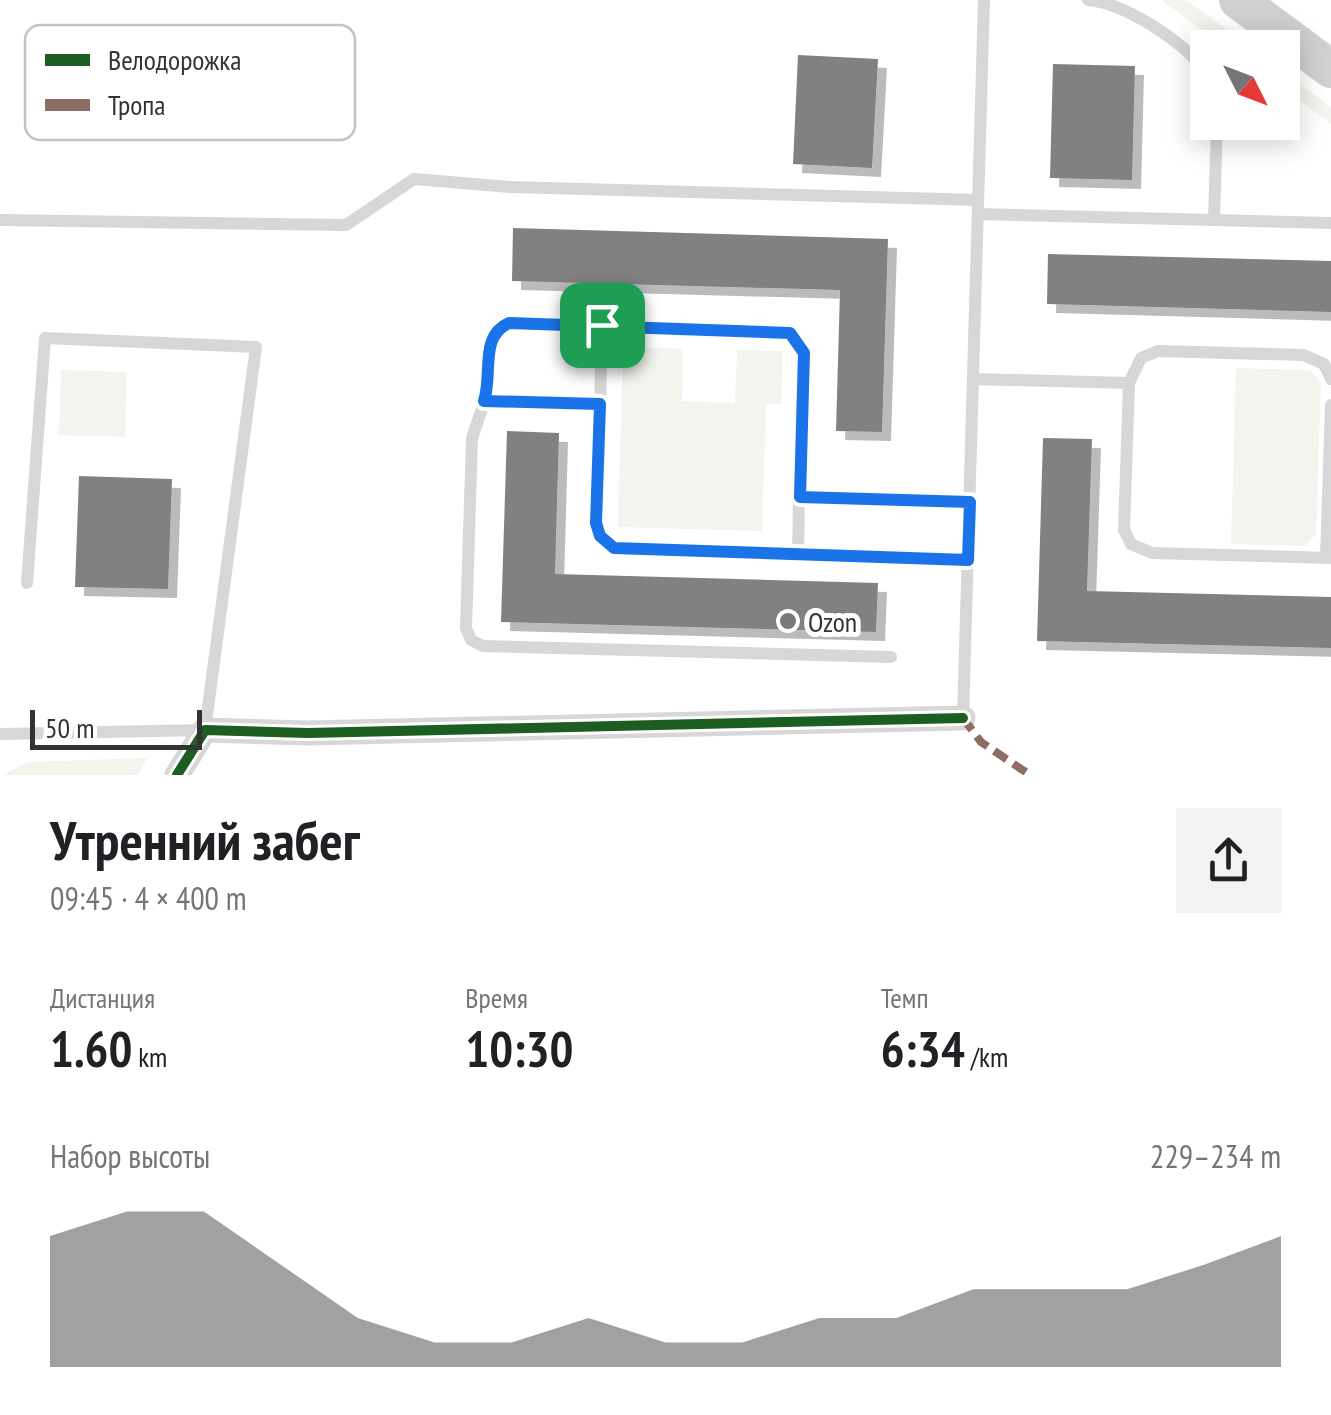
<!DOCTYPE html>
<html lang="ru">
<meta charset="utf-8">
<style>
:root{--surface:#fff;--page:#f2f2f2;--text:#202124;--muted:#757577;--accent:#7a7a7a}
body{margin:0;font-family:"PT Sans Narrow",sans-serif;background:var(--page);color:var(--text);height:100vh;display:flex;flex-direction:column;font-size:38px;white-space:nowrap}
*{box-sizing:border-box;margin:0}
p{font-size:32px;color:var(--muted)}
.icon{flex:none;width:55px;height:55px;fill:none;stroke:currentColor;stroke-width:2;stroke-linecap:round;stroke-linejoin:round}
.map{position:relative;height:775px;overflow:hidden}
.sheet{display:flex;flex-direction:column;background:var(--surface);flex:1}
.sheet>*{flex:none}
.needle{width:65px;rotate:132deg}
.controls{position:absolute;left:1190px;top:30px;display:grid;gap:20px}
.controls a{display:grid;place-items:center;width:110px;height:110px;border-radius:0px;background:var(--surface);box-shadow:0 5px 25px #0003;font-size:50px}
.scale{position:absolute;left:30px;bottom:25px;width:172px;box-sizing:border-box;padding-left:10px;border:5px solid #333;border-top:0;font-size:28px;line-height:35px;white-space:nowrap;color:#333;-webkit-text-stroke:8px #fff;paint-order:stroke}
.pin{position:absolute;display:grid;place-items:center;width:85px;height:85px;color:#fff;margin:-42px;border-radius:20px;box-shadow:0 5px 15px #0006}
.round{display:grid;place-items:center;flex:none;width:105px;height:105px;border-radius:0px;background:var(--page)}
.summary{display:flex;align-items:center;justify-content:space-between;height:170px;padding:0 50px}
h1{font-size:55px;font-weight:600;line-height:75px}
.figures{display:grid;grid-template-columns:repeat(3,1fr);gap:15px;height:170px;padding:10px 50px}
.figures div{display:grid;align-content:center}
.figures b{font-size:50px;font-weight:600}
.figures small{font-size:28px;font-weight:400}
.figures p{font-size:28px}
.chart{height:280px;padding:20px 50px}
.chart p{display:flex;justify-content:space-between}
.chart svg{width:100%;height:180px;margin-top:10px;fill:var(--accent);opacity:.7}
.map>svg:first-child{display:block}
.green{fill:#f1f5ed}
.building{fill:#818181;filter:url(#shadow)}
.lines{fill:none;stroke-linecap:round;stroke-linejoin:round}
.service{stroke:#d7d7d7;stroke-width:12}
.minor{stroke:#d7d7d7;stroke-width:25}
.secondary{stroke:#d0d0d0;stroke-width:38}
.quiet{stroke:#8d6e63;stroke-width:8;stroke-dasharray:15 8;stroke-linecap:butt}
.cycleway-casing{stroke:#fff;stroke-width:16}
.cycleway{stroke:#1b5e20;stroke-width:10}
.route-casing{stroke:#fff;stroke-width:20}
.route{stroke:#1a73e8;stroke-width:12}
.poi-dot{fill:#7a7a7a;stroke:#fff;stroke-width:4}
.labels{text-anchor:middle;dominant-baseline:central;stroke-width:10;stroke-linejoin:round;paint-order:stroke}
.poi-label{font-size:28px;fill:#333;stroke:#fff;text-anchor:start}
.key{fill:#fff;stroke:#c2c2c2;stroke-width:2.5}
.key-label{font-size:28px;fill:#333}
</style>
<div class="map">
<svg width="1331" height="775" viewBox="0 0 1331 775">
<defs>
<filter id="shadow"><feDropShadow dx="9" dy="9" stdDeviation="0" flood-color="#0004"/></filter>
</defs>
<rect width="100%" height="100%" fill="#fff"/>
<path class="green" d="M1161,0H1186L1251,47H1226Z
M1283,70L1331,107V124L1283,88Z
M623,347L683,349L682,401L735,403L737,350L783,351L781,404H766L762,531L618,527Z
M1236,368L1310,370L1321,383L1316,534L1305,546L1231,544Z
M61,370L127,372L125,437L59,435Z
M147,758L138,775H3L28,762Z"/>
<path class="building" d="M798,55L878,59L872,168L793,164Z
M1053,64L1135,66L1132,180L1050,178Z
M513,228L888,239L882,432L836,431L840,290L512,281Z
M1048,254L1331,261V312L1047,304Z
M507,431L559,433L555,574L878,583L876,632L501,622Z
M1043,438L1092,439L1087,591L1331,597V648L1037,641Z
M79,476L172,479L168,589L75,587Z"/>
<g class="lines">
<path class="service" d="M1088,0C1128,4 1183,42 1208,73
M978,214L1331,223
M0,220L346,225L414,179L511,187L978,200
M1214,220L1217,122
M602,325L597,523L606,542L622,551L798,556
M973,379L1129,383
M1331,379L1324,364L1304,355L1158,351L1141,358L1129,383L1124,530L1131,544L1152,553L1331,558
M484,401L600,404
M799,497L798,556L968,560
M1326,558L1331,405
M891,657L483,646L471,640L466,628L472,438L488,391L493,334L509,323L790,333L804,353L799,497L969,501
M963,718L984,0
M0,734L205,730L256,347L45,338L27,583"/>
<path class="minor" d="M177,775L205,730L308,733L963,718"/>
<path class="secondary" d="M1238,0L1331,69"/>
<path class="quiet" d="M963,718L981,742L1030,775"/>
<defs>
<path id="cycleway" d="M177,775L205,730L308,733L963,718"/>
</defs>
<use href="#cycleway" class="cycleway-casing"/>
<use href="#cycleway" class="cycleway"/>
</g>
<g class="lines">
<defs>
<path id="route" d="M509,323L790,333L804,353L800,497L970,502L968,560L614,548L600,536L596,523L600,404L484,401C493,374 479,336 509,323Z"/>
</defs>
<use href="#route" class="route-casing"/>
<use href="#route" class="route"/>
</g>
<circle class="poi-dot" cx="788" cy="621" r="10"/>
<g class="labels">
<g class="poi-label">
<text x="808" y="621">Ozon</text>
</g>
</g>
<rect x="25" y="25" width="330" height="115" rx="15" class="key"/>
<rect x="45" y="54" width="45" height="12" fill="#1b5e20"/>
<rect x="45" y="99" width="45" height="12" fill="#8d6e63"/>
<g class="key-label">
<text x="108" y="70">Велодорожка</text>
<text x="108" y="115">Тропа</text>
</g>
</svg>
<div class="controls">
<a><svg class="needle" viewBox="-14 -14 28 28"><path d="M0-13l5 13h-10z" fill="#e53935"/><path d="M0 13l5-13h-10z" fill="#757577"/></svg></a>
</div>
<div class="scale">50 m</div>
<div class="pin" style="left:602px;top:325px;background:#1e9e55"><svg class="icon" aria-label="arrive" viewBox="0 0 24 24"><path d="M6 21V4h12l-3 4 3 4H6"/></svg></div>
</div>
<section class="sheet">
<div class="summary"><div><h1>Утренний забег</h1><p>09:45 · 4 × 400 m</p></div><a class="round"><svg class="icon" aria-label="share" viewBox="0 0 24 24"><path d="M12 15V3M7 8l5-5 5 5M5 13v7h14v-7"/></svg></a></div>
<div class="figures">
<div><p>Дистанция</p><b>1.60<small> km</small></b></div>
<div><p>Время</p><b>10:30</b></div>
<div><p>Темп</p><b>6:34<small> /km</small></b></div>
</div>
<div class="chart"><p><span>Набор высоты</span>229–234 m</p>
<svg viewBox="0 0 160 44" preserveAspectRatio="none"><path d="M0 44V12L10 6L20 6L30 19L40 32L50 38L60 38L70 32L80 38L90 38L100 32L110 32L120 25L130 25L140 25L150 19L160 12V44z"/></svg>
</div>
</section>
